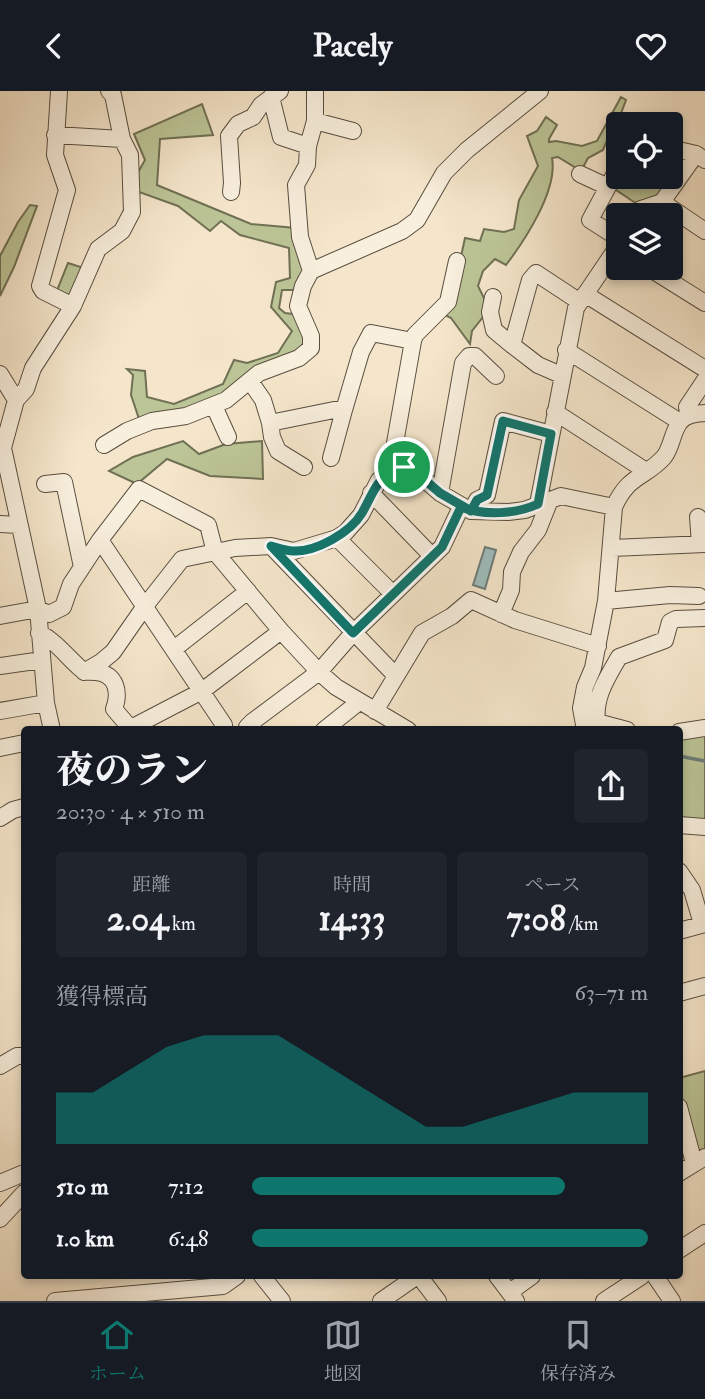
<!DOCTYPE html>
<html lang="ja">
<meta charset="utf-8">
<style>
:root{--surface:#171b24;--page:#20242c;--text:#f1f3f6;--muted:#9ea1a6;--line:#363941;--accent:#0f766e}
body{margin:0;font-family:"IM FELL Double Pica","Noto Serif JP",serif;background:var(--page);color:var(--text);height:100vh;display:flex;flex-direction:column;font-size:26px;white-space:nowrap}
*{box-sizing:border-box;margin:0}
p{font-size:23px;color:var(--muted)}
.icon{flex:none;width:38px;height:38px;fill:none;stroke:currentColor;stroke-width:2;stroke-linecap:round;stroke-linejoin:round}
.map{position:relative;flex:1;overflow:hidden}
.side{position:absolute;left:21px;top:635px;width:662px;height:553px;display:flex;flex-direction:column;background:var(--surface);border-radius:7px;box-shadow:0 4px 10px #0003}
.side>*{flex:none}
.buttons{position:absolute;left:606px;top:21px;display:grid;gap:14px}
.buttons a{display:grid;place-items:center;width:77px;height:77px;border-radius:7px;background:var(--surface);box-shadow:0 4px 10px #0003;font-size:35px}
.pin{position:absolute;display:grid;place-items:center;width:60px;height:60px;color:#fff;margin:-30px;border:4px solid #fff;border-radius:50%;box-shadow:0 2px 7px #0007}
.round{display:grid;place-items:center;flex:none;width:74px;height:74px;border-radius:7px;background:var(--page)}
.head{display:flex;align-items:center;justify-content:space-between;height:119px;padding:0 35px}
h1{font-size:38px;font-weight:800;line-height:52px}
.metrics{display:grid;grid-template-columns:repeat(3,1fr);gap:10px;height:119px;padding:7px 35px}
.metrics div{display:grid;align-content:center;border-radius:7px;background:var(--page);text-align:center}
.metrics b{font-size:35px;font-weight:800}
.metrics small{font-size:19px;font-weight:400}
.metrics p{font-size:19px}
.chart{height:196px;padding:14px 35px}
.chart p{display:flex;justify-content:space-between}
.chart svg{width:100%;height:126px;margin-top:7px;fill:var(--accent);opacity:.7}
ul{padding:0 35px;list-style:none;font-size:23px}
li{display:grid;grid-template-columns:112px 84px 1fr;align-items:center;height:52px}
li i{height:18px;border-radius:9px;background:var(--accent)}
header{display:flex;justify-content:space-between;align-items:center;height:91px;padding:0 35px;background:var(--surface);font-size:32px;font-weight:800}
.dock{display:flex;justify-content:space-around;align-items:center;height:98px;border-top:2px solid var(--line);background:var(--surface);font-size:19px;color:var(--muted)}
.dock a{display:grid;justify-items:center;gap:4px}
.dock .current{color:var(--accent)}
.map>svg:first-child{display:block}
.green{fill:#bcc597;stroke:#707054;stroke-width:2}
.water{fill:#9ebebe;stroke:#6d7d79;stroke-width:2}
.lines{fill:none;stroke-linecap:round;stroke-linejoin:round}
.stream{stroke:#6d7d79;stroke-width:3.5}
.minor-casing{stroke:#584e40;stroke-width:18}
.minor{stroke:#f8efdd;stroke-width:16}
.route-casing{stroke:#fff;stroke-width:14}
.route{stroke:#0f766e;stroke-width:9}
</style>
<header><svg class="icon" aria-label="back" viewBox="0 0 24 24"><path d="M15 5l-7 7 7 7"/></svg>Pacely<svg class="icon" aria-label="heart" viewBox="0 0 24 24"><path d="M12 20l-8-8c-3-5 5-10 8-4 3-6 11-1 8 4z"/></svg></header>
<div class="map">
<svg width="705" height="1210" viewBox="0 0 705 1210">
<rect width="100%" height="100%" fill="#f5e6cb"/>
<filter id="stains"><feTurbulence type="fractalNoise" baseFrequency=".00286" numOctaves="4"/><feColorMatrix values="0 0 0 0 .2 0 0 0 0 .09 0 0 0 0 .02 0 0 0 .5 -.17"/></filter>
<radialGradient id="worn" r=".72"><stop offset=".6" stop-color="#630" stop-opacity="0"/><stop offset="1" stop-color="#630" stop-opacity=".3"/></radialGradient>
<path class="green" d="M621,6L626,9L616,36L608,47L603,59L588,67L581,80L558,66L552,67C558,99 525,149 506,174L495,168L483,180L478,195L485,209L487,221L472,240L470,253L451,227L443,223L451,212L465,147L480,150L484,138L504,141L514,138L519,109L538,75L527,45L537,40L546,26L557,34L549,48V51L556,50L582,55L597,50Z
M202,13L213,44L160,48L157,94L251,133L296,137L309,179L295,199H282L279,217L285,222L293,223L308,246L309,256L224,306L141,334L131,304L133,284L127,278L145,280L147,306L174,313L223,293L234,269L247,272L278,262L292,240L271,216L276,191L290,187L289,157L240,144L221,130L210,140L178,115L139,101L132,92L145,69L134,43Z
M670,62L685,68L659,106L637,113L613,97L620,86H670Z
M30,114L37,115L14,176L0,205V165L18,131Z
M68,172L84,177L72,205L56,202Z
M183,350L199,363L226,353L262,350L263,388L210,385L167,368L137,393L109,380L133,366Z
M705,642V732L679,731V646Z
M705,980V1059L701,1061L696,1058L679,996V987Z"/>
<path class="water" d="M485,456L496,459L485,498L473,494Z"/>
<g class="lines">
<path class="stream" d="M679,665L705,670"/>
<defs>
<path id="minor" d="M59,0L55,64L67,99L40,195L43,200L73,215
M271,6L281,46L308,55
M315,30L353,40
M55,44L122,48
M670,57L696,63
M618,77L590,129L618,147
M580,83L608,96
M231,101L232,92L229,45L238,33L253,26L261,14L280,0
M662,111L696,63L705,69
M637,124L641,118L662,111L705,140
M649,177L705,212
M311,180L300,146L296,94L307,74L308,55L315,30V0
M585,203L705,278
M493,206L490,221L494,239L512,254
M566,259L680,331
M0,283L16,309L3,357L38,518L46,612L52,639
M561,284L538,274L512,254L530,189L536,182L580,211
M250,290L263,309L270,332L272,346L278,360L304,376
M16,309L26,298L33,277L73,215L98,158L122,140L132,121L130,64L122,48L113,4L109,0
M214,315L228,346
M555,321L646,380
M689,324L687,316L705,289
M270,332L334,319H344L361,261L371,242L413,250
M104,354L127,340L152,330L186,325L226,309L259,282L299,267L311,257V245L298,215L303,195L311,180L402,140L417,129L444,82L467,59L540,0
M331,367L344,319
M404,376L395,352L413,250L415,244L448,211L457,170
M45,393L64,391L82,476
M371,402L432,465
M440,402L463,272L469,265H475L496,285
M538,413L576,217L618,155
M471,420L477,409L487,404L503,330L551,343
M698,426L700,453
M0,433L18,434
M337,447L393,503
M100,449L224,634
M272,456L396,585
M612,457L705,453
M606,510L670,504L699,505
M501,523L511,499L512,481L521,461L538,439L550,409
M0,525L38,518L49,523L63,516L71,493L100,449L139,398L208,434L215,461L281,540L319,581L336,596L408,639
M39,542C56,550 66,565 81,578C86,582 89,580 96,581C117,583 120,602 114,618L132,639
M174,558L248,500
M0,575L42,569
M84,581L101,571L113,561L145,515L182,468L235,457L271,455L294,460L337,447L345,442L361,424L379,389L397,375L411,377L440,402L471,420L508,421L525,419L561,405L614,416
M0,620L46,612
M375,620L422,542L452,525L471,509L515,529L598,555
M597,631C594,606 607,587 619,566L665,549L670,531L676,528L705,527
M587,633L597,631L627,639
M247,636L252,631L319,581L353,542L442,456L461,416
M131,637L202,600L281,540
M324,639L359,611
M585,639L581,617L585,596L593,577L606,510L614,416C629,383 644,388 664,366C672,356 672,341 680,331C686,323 696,323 705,322
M679,641L705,637
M0,657L24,652
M0,727L13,719L24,716
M679,734L705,736
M679,780L692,799L702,833
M679,840L705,833
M679,902L705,895
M0,975L17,965H24
M679,1016L694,1072
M679,1082L705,1066
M0,1092L24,1082
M0,1128L24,1102
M679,1159L705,1142
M262,1185L282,1210
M419,1185L438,1210
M497,1185L516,1210
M655,1185L672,1210
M510,1201L532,1185
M55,1210L223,1195L237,1185
M381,1210L417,1185
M604,1210L642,1185"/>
</defs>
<use href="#minor" class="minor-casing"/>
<use href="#minor" class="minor"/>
</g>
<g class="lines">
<defs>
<path id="route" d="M404,376L397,375C373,394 376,397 362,422C350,442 316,461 293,460C286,460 278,457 271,455L353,542L442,456L461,416C484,425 516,423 538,413L551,343L503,330L487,404L477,409L471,420L440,402L411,377L404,376"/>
</defs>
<use href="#route" class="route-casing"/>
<use href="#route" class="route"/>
</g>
<rect width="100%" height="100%" filter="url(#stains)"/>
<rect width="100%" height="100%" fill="url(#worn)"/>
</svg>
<div class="buttons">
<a><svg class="icon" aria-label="locate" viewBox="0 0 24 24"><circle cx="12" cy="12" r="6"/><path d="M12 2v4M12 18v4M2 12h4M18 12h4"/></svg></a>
<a><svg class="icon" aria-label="layers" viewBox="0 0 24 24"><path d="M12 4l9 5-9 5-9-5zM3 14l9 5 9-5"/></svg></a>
</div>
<div class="pin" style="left:404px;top:376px;background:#1e9e55"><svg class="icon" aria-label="arrive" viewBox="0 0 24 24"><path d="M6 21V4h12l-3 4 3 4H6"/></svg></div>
<section class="side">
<div class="head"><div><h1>夜のラン</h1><p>20:30 · 4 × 510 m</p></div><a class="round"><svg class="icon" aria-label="share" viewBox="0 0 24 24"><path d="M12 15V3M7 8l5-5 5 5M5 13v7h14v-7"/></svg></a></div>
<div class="metrics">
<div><p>距離</p><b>2.04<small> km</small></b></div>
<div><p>時間</p><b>14:33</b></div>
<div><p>ペース</p><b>7:08<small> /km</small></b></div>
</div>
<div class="chart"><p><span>獲得標高</span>63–71 m</p>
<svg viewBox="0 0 160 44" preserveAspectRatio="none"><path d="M0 44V26L10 26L20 18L30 10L40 6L50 6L60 6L70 14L80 22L90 30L100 38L110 38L120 34L130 30L140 26L150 26L160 26V44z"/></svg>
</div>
<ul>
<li><b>510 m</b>7:12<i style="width:79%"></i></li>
<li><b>1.0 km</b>6:48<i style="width:100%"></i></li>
</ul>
</section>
</div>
<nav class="dock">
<a class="current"><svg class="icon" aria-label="home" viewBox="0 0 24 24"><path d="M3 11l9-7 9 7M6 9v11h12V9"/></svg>ホーム</a>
<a><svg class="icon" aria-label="map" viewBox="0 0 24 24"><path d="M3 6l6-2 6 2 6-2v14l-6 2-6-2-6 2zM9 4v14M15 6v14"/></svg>地図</a>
<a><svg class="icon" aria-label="saved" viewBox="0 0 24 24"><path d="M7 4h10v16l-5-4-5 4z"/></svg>保存済み</a>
</nav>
